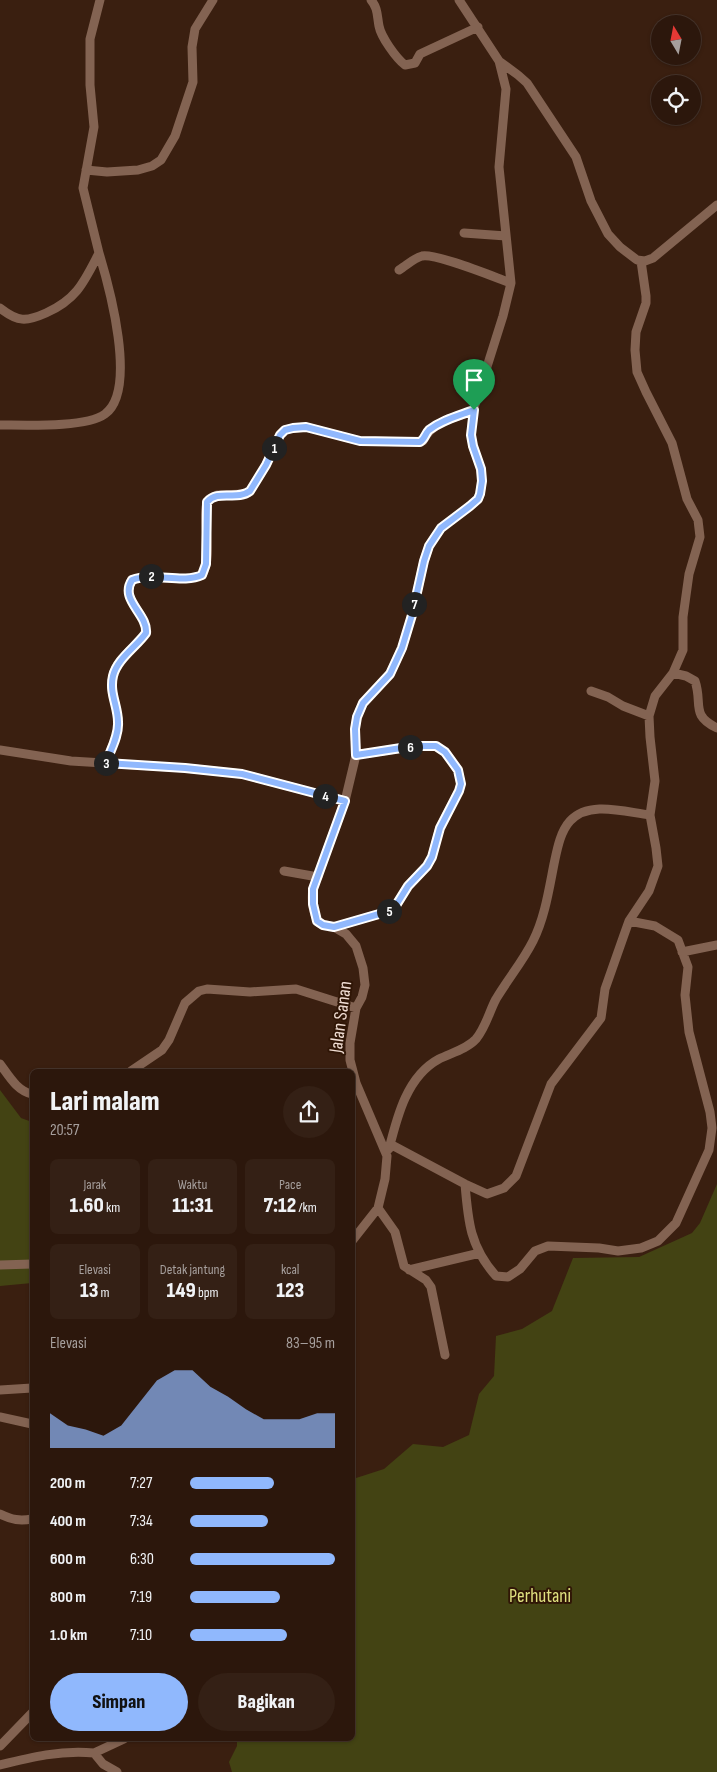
<!DOCTYPE html>
<html lang="id">
<meta charset="utf-8">
<style>
:root{--surface:#2c170c;--page:#342015;--text:#f1f3f6;--muted:#a69f9d;--line:#48362d;--accent:#90b8fd}
body{margin:0;font-family:"Sofia Sans Condensed",sans-serif;background:var(--page);color:var(--text);height:100vh;display:flex;flex-direction:column;font-size:19px;white-space:nowrap}
*{box-sizing:border-box;margin:0}
p{font-size:16px;color:var(--muted)}
.icon{flex:none;width:28px;height:28px;fill:none;stroke:currentColor;stroke-width:2;stroke-linecap:round;stroke-linejoin:round}
.map{position:relative;flex:1;overflow:hidden}
.side{position:absolute;left:30px;top:1069px;width:325px;height:672px;display:flex;flex-direction:column;background:var(--surface);border-radius:8px;box-shadow:0 1px 4px #0004,0 0 0 1px var(--line)}
.side>*{flex:none}
.needle{width:32px;rotate:350deg}
.buttons{position:absolute;left:651px;top:15px;display:grid;gap:10px}
.buttons a{display:grid;place-items:center;width:50px;height:50px;border-radius:50%;background:var(--surface);box-shadow:0 1px 4px #0004,0 0 0 1px var(--line);font-size:25px}
.pin{position:absolute;display:grid;place-items:center;width:42px;height:42px;color:#fff;margin:-51px -21px;border-radius:50% 50% 50% 0;rotate:-45deg;box-shadow:0 0 5px #0007}
.pin .icon{rotate:45deg}
.km{position:absolute;width:25px;height:25px;margin:-12px;border-radius:50%;background:#222;color:#fff;font-size:14px;line-height:25px;text-align:center}
.round{display:grid;place-items:center;flex:none;width:52px;height:52px;border-radius:26px;background:var(--page)}
.summary{display:flex;align-items:center;justify-content:space-between;height:85px;padding:0 20px}
h1{font-size:28px;font-weight:800;line-height:38px}
.metrics{display:grid;grid-template-columns:repeat(3,1fr);gap:8px;height:85px;padding:5px 20px}
.metrics div{display:grid;align-content:center;border-radius:8px;background:var(--page);text-align:center}
.metrics b{font-size:21px;font-weight:800}
.metrics small{font-size:14px;font-weight:400}
.metrics p{font-size:14px}
.chart{height:140px;padding:10px 20px}
.chart p{display:flex;justify-content:space-between}
.chart svg{width:100%;height:90px;margin-top:5px;fill:var(--accent);opacity:.7}
.action{display:flex;gap:10px;margin-top:auto;padding:10px 20px}
.action a{flex:1;height:58px;border-radius:30px;background:var(--accent);color:#111;font-size:20px;font-weight:800;line-height:58px;text-align:center}
.action a+a{background:var(--page);color:var(--text)}
ul{padding:0 20px;list-style:none;font-size:16px}
li{display:grid;grid-template-columns:80px 60px 1fr;align-items:center;height:38px}
li i{height:12px;border-radius:6px;background:var(--accent)}
.map>svg:first-child{display:block}
.green{fill:#434313}
.lines{fill:none;stroke-linecap:round;stroke-linejoin:round}
.minor{stroke:#836352;stroke-width:9}
.route-casing{stroke:#fff;stroke-width:10}
.route{stroke:#90b8fd;stroke-width:6}
.labels{text-anchor:middle;dominant-baseline:central;stroke-width:4;stroke-linejoin:round;paint-order:stroke}
.street-label{font-size:19px;fill:#f0ddd3;stroke:#301606}
.park-label{font-size:19px;fill:#dfe07f;stroke:#301606}
</style>
<div class="map">
<svg width="717" height="1772" viewBox="0 0 717 1772">
<rect width="100%" height="100%" fill="#3a1f10"/>
<path class="green" d="M0,1090L21,1118L32,1122V1283L0,1286Z
M717,1184V1772H232L229,1762L237,1746V1739H352L353,1479L384,1469L413,1444L443,1447L469,1435L479,1394L494,1376L496,1336L522,1329L552,1311L573,1258L639,1257L692,1233L700,1223Z"/>
<g class="lines">
<path class="minor" d="M371,0C378,8 377,16 379,26C381,37 396,58 405,65L415,63L420,54L478,27
M499,61L518,75L527,83L576,157L591,201L608,234L620,247L637,260L645,261L653,258L717,205
M86,170L107,172L138,170L152,166L161,160L175,136L193,82L192,47L195,29L213,0
M464,233L506,236
M399,270C406,266 414,258 422,256C436,253 494,277 511,283
M0,308C18,322 26,322 46,313C77,299 84,282 99,253L83,188L94,127L90,85V39L100,0
M0,425C24,425 86,428 105,414C138,390 109,286 99,253
M673,673L686,676L695,681C703,704 690,715 717,728
M591,691L608,697L623,706L649,716
M0,750L71,761L185,768L242,774L345,801L313,889C311,900 313,914 319,923L334,927L346,934L356,946L363,968L365,985L362,997L356,1008L350,1043V1060L356,1083L387,1156L385,1179L378,1208L352,1241
M105,763C110,751 119,736 118,722C118,706 109,693 113,676C116,659 136,647 146,633C148,613 119,600 132,580C154,572 183,584 202,575C215,553 199,514 209,499L217,495L246,494L250,491L266,465L280,435L285,430L293,428L306,427L360,441L420,442L423,441C431,422 455,417 473,411
M345,801L356,755L355,729L357,717L363,703L390,674L402,648L412,615L424,561L429,546L441,528L470,506L478,499L480,494L482,481L481,469L473,446L471,435L473,411L503,316L511,283L499,167L506,89L499,61L459,0
M284,871L318,877
M334,927L386,912L395,907L408,886L427,866L432,857L440,827L459,791L461,784L458,770L445,752L436,746H415L356,755
M682,952L717,945
M0,1064C9,1076 17,1091 32,1094
M131,1071L162,1050L169,1040L185,1003L199,991L207,989L250,992L296,989L356,1008
M390,1144L465,1184L487,1194L504,1188L516,1176L551,1084L601,1018L605,989L624,935L629,921L649,891L658,866L656,848L650,815L655,781L650,737L649,716L655,696L673,673L683,650V617L689,574L700,537L698,520L687,499L672,443L646,392L637,372L635,350L636,332L646,303V296L641,261
M389,1149C397,1117 407,1076 439,1059C451,1053 467,1049 476,1039C486,1027 489,1012 496,999C508,979 523,961 533,941C545,917 549,889 554,864C557,850 560,832 570,821C589,800 625,812 650,815
M465,1184C468,1221 470,1247 496,1276L508,1277L520,1269L535,1251L548,1246L599,1248L618,1251L641,1248L658,1241L676,1223L709,1150L712,1128L710,1112L689,1032L685,995L688,967L678,940L655,926L629,921
M378,1208L395,1232L404,1266L426,1280L431,1287L445,1355
M0,1265L32,1264
M409,1270L480,1253
M0,1390L32,1388
M0,1417L32,1424
M0,1514C12,1520 20,1521 32,1519
M0,1746L32,1713
M94,1753L124,1739
M0,1765C32,1757 60,1750 94,1753L103,1764L117,1772"/>
</g>
<g class="lines">
<defs>
<path id="route" d="M474,410L471,435L473,446L481,469L482,481L480,494L478,499L470,506L441,528L429,546L424,561L412,615L402,648L390,674L363,703L357,717L355,729L356,755L414,746H436L445,752L458,770L461,784L459,791L440,828L432,857L427,866L408,886L395,907L386,912L334,927L323,925L317,921L313,904V889L345,801L242,774L185,768L106,763C110,751 119,736 118,722C118,706 109,693 113,676C117,659 136,647 146,633C148,614 119,600 132,580C154,572 183,584 202,575L206,564L207,502C218,489 237,501 250,491L266,465L280,435L285,430L293,428L306,427L360,441L420,442C425,439 425,434 429,430C442,420 458,416 474,410Z"/>
</defs>
<use href="#route" class="route-casing"/>
<use href="#route" class="route"/>
</g>
<g class="labels">
<g class="street-label">
<text transform="translate(341 1017) rotate(-82)">Jalan Sanan</text>
</g>
<g class="park-label">
<text x="540" y="1596">Perhutani</text>
</g>
</g>
</svg>
<div class="buttons">
<a><svg class="needle" viewBox="-14 -14 28 28"><path d="M0-13l5 13h-10z" fill="#e53935"/><path d="M0 13l5-13h-10z" fill="#a69f9d"/></svg></a>
<a><svg class="icon" aria-label="locate" viewBox="0 0 24 24"><circle cx="12" cy="12" r="6"/><path d="M12 2v4M12 18v4M2 12h4M18 12h4"/></svg></a>
</div>
<div class="pin" style="left:474px;top:410px;background:#1e9e55"><svg class="icon" aria-label="arrive" viewBox="0 0 24 24"><path d="M6 21V4h12l-3 4 3 4H6"/></svg></div>
<b class="km" style="left:274px;top:448px">1</b>
<b class="km" style="left:151px;top:576px">2</b>
<b class="km" style="left:106px;top:763px">3</b>
<b class="km" style="left:325px;top:796px">4</b>
<b class="km" style="left:389px;top:911px">5</b>
<b class="km" style="left:410px;top:747px">6</b>
<b class="km" style="left:414px;top:604px">7</b>
<section class="side">
<div class="summary"><div><h1>Lari malam</h1><p>20:57</p></div><a class="round"><svg class="icon" aria-label="share" viewBox="0 0 24 24"><path d="M12 15V3M7 8l5-5 5 5M5 13v7h14v-7"/></svg></a></div>
<div class="metrics">
<div><p>Jarak</p><b>1.60<small> km</small></b></div>
<div><p>Waktu</p><b>11:31</b></div>
<div><p>Pace</p><b>7:12<small> /km</small></b></div>
</div>
<div class="metrics">
<div><p>Elevasi</p><b>13<small> m</small></b></div>
<div><p>Detak jantung</p><b>149<small> bpm</small></b></div>
<div><p>kcal</p><b>123</b></div>
</div>
<div class="chart"><p><span>Elevasi</span>83–95 m</p>
<svg viewBox="0 0 160 44" preserveAspectRatio="none"><path d="M0 44V27L10 33L20 35L30 38L40 33L50 22L60 11L70 6L80 6L90 14L100 19L110 25L120 30L130 30L140 30L150 27L160 27V44z"/></svg>
</div>
<ul>
<li><b>200 m</b>7:27<i style="width:58%"></i></li>
<li><b>400 m</b>7:34<i style="width:54%"></i></li>
<li><b>600 m</b>6:30<i style="width:100%"></i></li>
<li><b>800 m</b>7:19<i style="width:62%"></i></li>
<li><b>1.0 km</b>7:10<i style="width:67%"></i></li>
</ul>
<div class="action"><a>Simpan</a><a>Bagikan</a></div>
</section>
</div>
